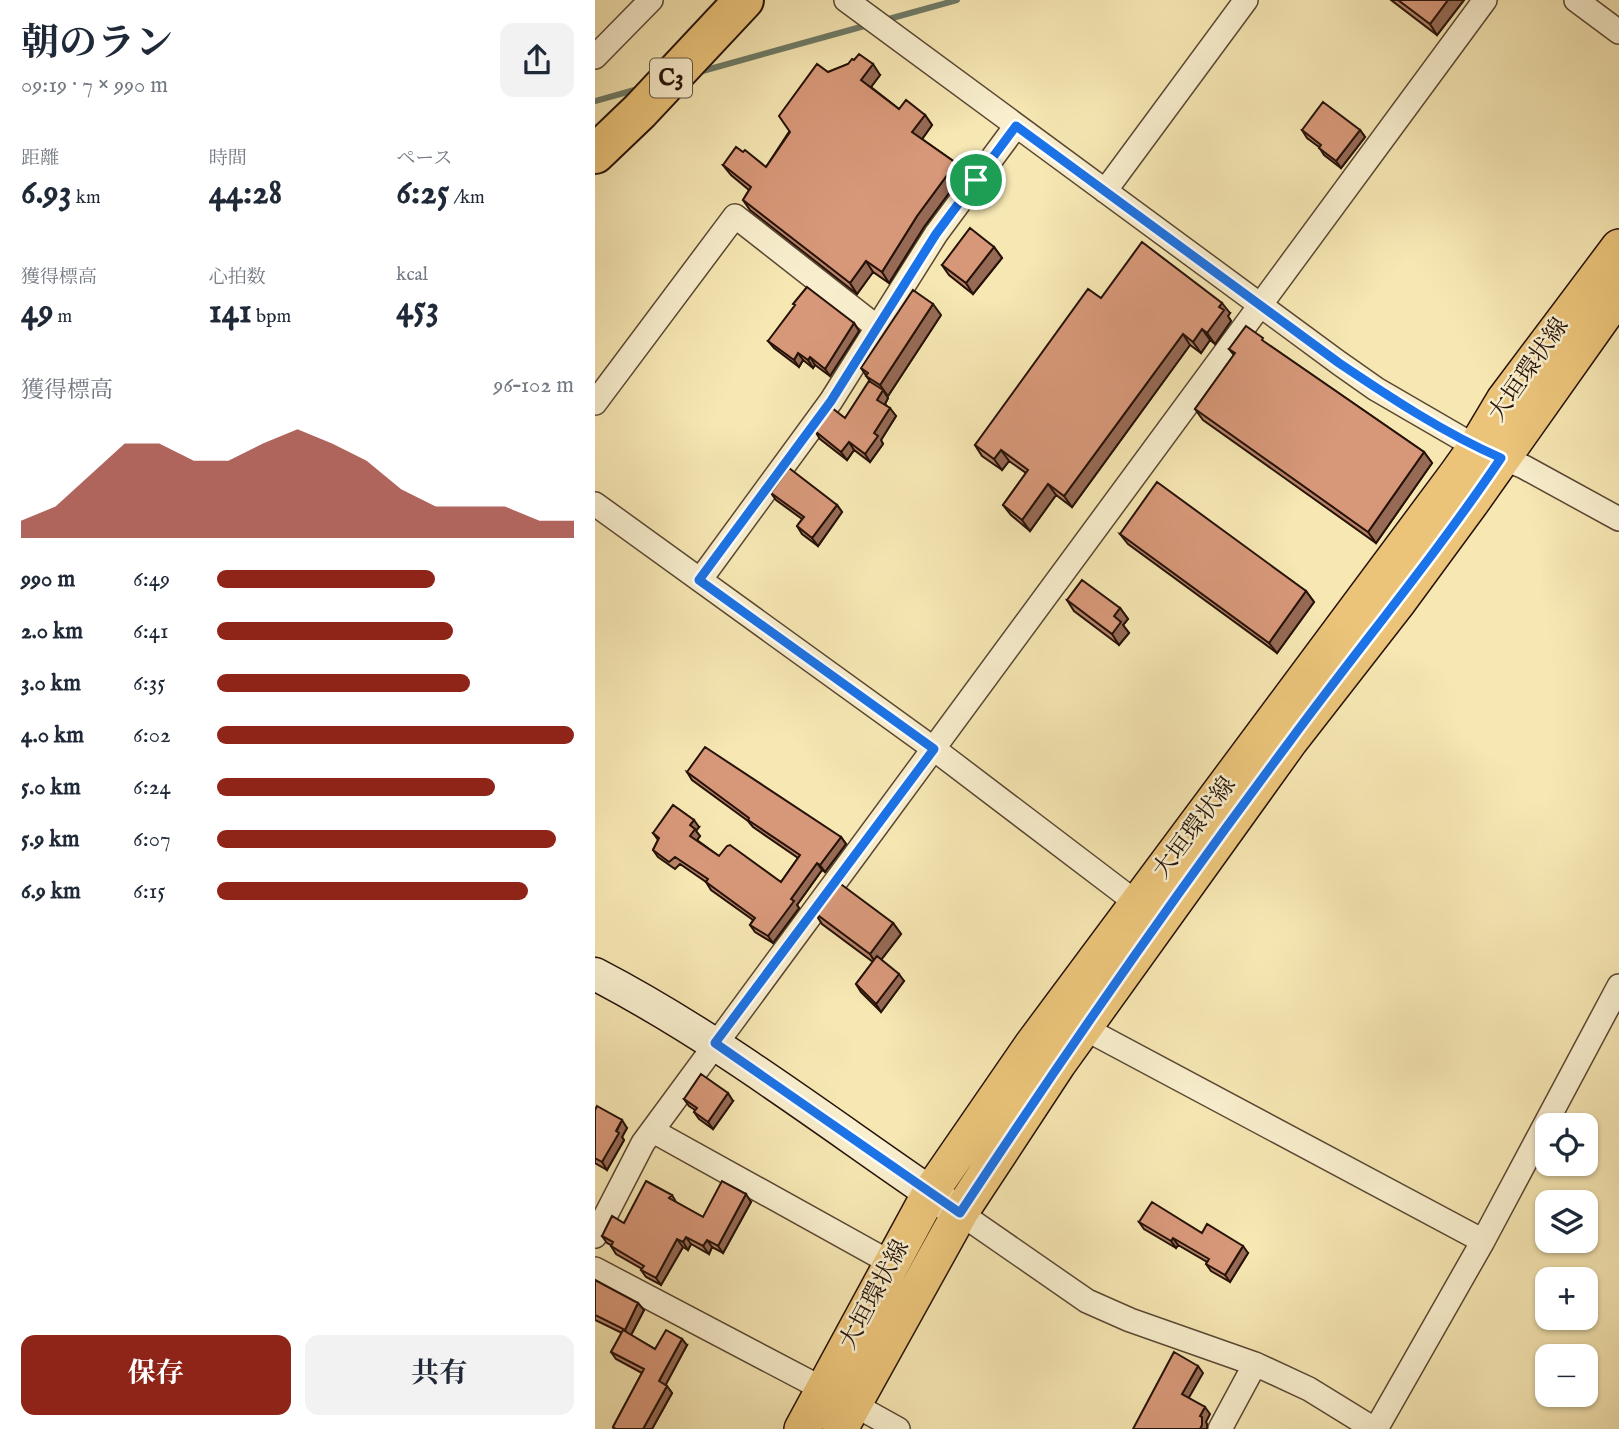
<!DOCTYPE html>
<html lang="ja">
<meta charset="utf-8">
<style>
:root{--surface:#fff;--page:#f2f2f3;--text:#1f2937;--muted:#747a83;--accent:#8f2418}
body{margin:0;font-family:"IM FELL English","Noto Serif JP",serif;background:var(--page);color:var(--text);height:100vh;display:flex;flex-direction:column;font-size:26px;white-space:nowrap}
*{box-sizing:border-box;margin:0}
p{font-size:23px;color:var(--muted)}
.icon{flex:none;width:38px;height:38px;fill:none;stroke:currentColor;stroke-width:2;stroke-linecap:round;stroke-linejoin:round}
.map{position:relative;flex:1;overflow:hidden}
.panel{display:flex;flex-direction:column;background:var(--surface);width:595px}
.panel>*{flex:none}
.tools{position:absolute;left:940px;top:1113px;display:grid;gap:14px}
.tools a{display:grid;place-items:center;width:63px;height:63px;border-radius:14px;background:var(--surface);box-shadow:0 2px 5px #0004;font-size:35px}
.pin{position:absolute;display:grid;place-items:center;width:60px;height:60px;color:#fff;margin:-30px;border:4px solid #fff;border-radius:50%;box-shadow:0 2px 7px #0007}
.round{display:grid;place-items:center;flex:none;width:74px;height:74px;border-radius:14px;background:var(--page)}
.summary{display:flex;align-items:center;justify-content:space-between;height:119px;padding:0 21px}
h1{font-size:38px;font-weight:700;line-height:52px}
.figures{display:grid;grid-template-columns:repeat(3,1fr);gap:10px;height:119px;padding:7px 21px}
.figures div{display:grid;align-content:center}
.figures b{font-size:35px;font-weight:700}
.figures small{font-size:19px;font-weight:400}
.figures p{font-size:19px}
.chart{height:196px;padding:14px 21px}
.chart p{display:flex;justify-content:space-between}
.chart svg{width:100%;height:126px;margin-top:7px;fill:var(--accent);opacity:.7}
.action{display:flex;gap:14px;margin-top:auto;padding:14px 21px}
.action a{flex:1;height:80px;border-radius:14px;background:var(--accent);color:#fff;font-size:28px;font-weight:700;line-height:80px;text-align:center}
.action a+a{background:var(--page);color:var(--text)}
ul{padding:0 21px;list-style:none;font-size:23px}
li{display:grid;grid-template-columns:112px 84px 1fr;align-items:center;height:52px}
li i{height:18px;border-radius:9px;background:var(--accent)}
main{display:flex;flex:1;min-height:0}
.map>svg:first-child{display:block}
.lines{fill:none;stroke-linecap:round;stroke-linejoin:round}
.stream{stroke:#6e7b67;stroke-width:6}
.street-casing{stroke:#5a4733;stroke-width:26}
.secondary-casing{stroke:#261208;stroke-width:35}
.primary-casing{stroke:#261208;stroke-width:38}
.highway-casing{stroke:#261208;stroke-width:42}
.street{stroke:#f9efce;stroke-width:23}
.secondary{stroke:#f9efce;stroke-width:32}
.primary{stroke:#ebc47a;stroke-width:35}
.highway{stroke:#ebc47a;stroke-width:38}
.wall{fill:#b98368;stroke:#261208;stroke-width:2}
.shaded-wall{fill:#966a55;stroke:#261208;stroke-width:2}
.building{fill:#d79879;stroke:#261208;stroke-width:2}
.route-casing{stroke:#fff;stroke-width:14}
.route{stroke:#1a73e8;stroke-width:9}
.labels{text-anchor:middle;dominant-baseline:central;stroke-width:5;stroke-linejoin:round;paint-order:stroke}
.shield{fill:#f9efce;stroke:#655443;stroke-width:2}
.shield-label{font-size:23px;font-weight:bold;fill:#261208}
.street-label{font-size:24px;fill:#261208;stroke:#f9efce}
</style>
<main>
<section class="panel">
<div class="summary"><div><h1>朝のラン</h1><p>09:19 · 7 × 990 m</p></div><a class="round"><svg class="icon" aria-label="share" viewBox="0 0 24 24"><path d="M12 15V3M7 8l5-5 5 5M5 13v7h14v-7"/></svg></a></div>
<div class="figures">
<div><p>距離</p><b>6.93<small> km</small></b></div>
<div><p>時間</p><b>44:28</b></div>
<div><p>ペース</p><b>6:25<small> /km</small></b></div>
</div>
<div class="figures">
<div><p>獲得標高</p><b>49<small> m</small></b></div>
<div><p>心拍数</p><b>141<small> bpm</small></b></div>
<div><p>kcal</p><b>453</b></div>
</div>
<div class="chart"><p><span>獲得標高</span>96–102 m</p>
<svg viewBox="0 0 160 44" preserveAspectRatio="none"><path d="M0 44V38L10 33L20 22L30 11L40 11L50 17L60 17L70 11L80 6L90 11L100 17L110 27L120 33L130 33L140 33L150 38L160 38V44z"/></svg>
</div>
<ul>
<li><b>990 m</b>6:49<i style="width:61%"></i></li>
<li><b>2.0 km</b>6:41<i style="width:66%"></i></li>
<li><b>3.0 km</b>6:35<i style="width:71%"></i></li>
<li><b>4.0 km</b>6:02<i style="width:100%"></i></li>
<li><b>5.0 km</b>6:24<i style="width:78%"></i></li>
<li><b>5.9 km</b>6:07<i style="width:95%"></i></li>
<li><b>6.9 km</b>6:15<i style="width:87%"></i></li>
</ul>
<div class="action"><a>保存</a><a>共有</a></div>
</section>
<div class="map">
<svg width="1024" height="1429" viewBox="0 0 1024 1429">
<rect width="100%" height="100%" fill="#f6e7b3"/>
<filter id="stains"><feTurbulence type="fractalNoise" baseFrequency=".00286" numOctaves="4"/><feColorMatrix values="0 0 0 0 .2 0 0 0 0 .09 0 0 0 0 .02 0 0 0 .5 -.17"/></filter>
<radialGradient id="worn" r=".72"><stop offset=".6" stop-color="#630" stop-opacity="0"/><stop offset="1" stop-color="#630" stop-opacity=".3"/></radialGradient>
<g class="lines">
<path class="stream" d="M290,20L362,0
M104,72L273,25
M0,101L43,89"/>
<defs>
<path id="street" d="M251,0L744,363L781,389L881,447L929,467L1024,519
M981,0L1024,32
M0,57L56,0
M510,191L651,0
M0,403L140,216L283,328
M0,504L339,749L543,904
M105,580L236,401L341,234L421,126
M489,1028L888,1241
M58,1131L296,1263
M365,1213L492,1301L535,1320L660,1364L714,1389L779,1429
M0,1236L48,1143L890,0
M0,1269L228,1389
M258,1404L303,1429
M625,1429L660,1364
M781,1429L888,1241L1024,986"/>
<path id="secondary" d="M0,974C129,1041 244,1132 365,1213"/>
<path id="primary" d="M207,1429L335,1193L437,1045L861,475L881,447L909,400L1024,247
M245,1429L365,1213L463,1064L695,741L804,601L876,503L1024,294"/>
<path id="highway" d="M0,154L45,111L149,0"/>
</defs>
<use href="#street" class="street-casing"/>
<use href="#secondary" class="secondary-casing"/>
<use href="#primary" class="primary-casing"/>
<use href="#highway" class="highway-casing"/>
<use href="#street" class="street"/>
<use href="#secondary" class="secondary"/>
<use href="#primary" class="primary"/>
<use href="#highway" class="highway"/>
</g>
<path class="wall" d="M796,0H869L842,35Z
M253,64L285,75L276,87L304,109L330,115L337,125L327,139L361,163L368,174L329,227L294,283L278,272L262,294L155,210L148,200L154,190L136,175L128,165L171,167L233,72Z
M707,130H765L770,137L746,168L729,155L724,147L712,138Z
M399,247L407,258L378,294L354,275L347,265Z
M506,298L635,313L633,316L636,321L620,344L615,340L606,353L595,345L477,507L461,495L435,531L416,515L408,505L431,473L414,461L407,470L387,456L380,445Z
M346,315L293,396L291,395L293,398L290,404L301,416L286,440L288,444L275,462L259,450L252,460L225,439L220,431L250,418L276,383L266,368Z
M259,323L264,331L235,376L220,365L218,368L208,360L204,367L179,348L173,341Z
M672,344L829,452L837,463L781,543L608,420L600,409L639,355L634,349Z
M176,493L242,505L247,512L223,546L207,534L202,526L207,519L181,500Z
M525,534L711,591L719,602L682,653L533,544Z
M472,600L525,608L533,619L528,625L534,633L524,645L479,611Z
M92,772L246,837L251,844L230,872L227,870L202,905L204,908L178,943L160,932L155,925L158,920L116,890L111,882L85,864L80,869L63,857L58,850L63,840L58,833L104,827L101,831L105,836L102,840L124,856L186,882L203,858L158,827L153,821L97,780Z
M220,913L298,923L306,934L286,960L309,981L286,1012L266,992L261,984L278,962L227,924Z
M89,1099L138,1101L118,1129L104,1119L99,1112L100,1110L94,1106Z
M0,1110L32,1128L27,1137L29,1140L12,1170L0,1163Z
M77,1195L81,1202L108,1217L156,1202L128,1253L117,1247L114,1254L96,1244L93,1250L88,1247L66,1285L51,1277L46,1270L47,1269L21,1254L16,1246V1245L12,1243L7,1236Z
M544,1222L607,1233L653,1253L635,1282L616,1271L611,1264L612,1262L583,1245L581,1248L549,1229Z
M0,1280L49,1310L36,1335L60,1349L92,1345L70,1384L77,1393L57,1429H19L18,1427L47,1373L21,1359L16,1352L27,1333L0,1320Z"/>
<path class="shaded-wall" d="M853,0H869L842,35L835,24Z
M278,64L285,75L273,91L266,80Z
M330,115L337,125L325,142L317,132Z
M765,130L770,137L746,168L741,161Z
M361,163L368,174L329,227L294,283L287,272L322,216Z
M399,247L407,258L378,294L371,283Z
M271,261L278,272L262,294L255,283Z
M627,303L635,313L633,316L636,321L620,344L612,333L624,307Z
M338,304L346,315L293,396L285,385Z
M259,323L264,331L235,376L230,369Z
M607,329L615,340L606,353L598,342Z
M588,334L595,345L477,507L469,496Z
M203,353L208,360L204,367L199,360Z
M215,357L220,365L218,368L213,360Z
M288,390L293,398L288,408L282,400Z
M295,408L301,416L286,440L288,444L275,462L270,454L279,433Z
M254,442L259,450L252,460L246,452Z
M406,450L414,461L407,470L399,459Z
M829,452L837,463L781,543L773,532Z
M453,484L461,495L435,531L427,520Z
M242,505L247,512L223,546L217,538Z
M711,591L719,602L682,653L674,643Z
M525,608L533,619L528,625L534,633L524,645L517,634L519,616Z
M99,820L104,827L101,831L105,836L100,843L95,836V825Z
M246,837L251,844L230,872L225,865Z
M222,863L227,870L202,905L204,908L178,943L173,936L196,899Z
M298,923L306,934L282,965L275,954Z
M304,974L309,981L286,1012L281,1004Z
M133,1093L138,1101L118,1129L113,1122Z
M27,1120L32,1128L27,1137L29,1140L12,1170L7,1162Z
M151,1194L156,1202L128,1253L123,1246Z
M91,1237L96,1244L93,1250L88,1242Z
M578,1238L583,1245L581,1248L576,1241Z
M82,1239L88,1247L66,1285L61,1278Z
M112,1240L117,1247L114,1254L108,1246Z
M648,1246L653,1253L635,1282L630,1275Z
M43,1303L49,1310L35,1337L30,1330Z
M87,1339L92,1345L69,1388L64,1381Z
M603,1366L608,1373L592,1401L587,1394Z
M72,1386L77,1393L57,1429H48Z
M610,1407L615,1414L611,1422L612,1424V1429H605V1416Z"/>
<path class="building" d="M803,0H853L835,24Z
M264,54L278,64L266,80L304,109L311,100L330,115L317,132L361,163L322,216L287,272L271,261L255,283L148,200L156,187L128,165L141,147L148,152L150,150L171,167L195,132L184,116L222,64L233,72L253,64L257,59L259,60Z
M728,102L765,130L741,161L724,148L726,145L707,130Z
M375,228L399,247L371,283L347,265Z
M547,242L627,303L624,307L629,310L612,333L607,329L598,342L588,334L469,496L453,484L427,520L408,505L433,470L406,450L399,459L380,445L493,289L506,298Z
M212,287L259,323L230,369L215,357L213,360L203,353L199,360L173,341L200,305L198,304Z
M318,290L338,304L285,385L271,376L273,373L266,368Z
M651,326L668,338L667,340L829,452L773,532L600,409L640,353L634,349Z
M274,381L288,390L282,400L295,408L279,433L283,436L270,454L254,442L246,452L220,431L237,408L250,418Z
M194,468L242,505L217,538L202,526L209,517L176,493Z
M562,482L711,591L674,643L525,534Z
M487,580L525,608L519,616L526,622L517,634L472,600Z
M110,747L246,837L225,865L222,863L196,899L199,901L173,936L155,925L160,918L111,882L113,879L80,857L74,862L58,850L64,838L58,833L78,805L99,820L95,825L100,829L95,836L124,856L132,846L135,845L186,882L205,855L153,820L154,818L92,772Z
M243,882L298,923L275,954L220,913Z
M282,956L304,974L281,1004L261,984Z
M106,1074L133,1093L113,1122L99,1112L102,1108L89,1099Z
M2,1106L27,1120L21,1131L24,1133L7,1162L0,1158V1110Z
M51,1181L77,1195L74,1198L108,1217L127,1181L151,1194L123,1246L112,1240L108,1246L91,1237L88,1242L82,1239L61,1278L46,1270L49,1266L16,1246L18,1242L7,1236L17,1216L29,1223Z
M557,1202L607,1233L612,1224L648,1246L630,1275L611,1264L614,1259L578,1238L576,1241L544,1222Z
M0,1280L43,1303L30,1330L0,1315Z
M28,1330L60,1349L71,1330L87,1339L64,1381L72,1386L48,1429H21L18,1427L49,1369L16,1352Z
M579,1352L603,1366L587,1394L610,1407L605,1416L607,1417V1425L605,1429H538Z"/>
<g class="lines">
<defs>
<path id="route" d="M421,126L744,363C796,398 849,433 906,458C840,556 765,646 695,741C580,895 470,1053 365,1213L120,1043L339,749L104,580L236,401L341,234Z"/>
</defs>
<use href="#route" class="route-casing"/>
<use href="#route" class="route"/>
</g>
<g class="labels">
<rect class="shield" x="55" y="58.5" width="42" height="39" rx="5"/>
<g class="shield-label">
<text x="76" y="78">C3</text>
</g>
<g class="street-label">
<text transform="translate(934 370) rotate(-55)">大垣環状線</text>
<text transform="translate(600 828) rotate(-53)">大垣環状線</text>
<text transform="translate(280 1295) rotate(-62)">大垣環状線</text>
</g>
</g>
<rect width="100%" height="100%" filter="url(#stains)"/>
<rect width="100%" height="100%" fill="url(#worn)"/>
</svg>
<div class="tools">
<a><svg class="icon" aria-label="locate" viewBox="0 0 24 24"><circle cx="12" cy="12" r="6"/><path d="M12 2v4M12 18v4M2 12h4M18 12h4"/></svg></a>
<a><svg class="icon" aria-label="layers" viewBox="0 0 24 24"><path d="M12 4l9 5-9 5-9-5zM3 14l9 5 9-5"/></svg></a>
<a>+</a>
<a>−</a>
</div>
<div class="pin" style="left:381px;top:180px;background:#1e9e55"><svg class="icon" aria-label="arrive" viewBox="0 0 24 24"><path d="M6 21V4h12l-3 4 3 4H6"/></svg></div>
</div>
</main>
